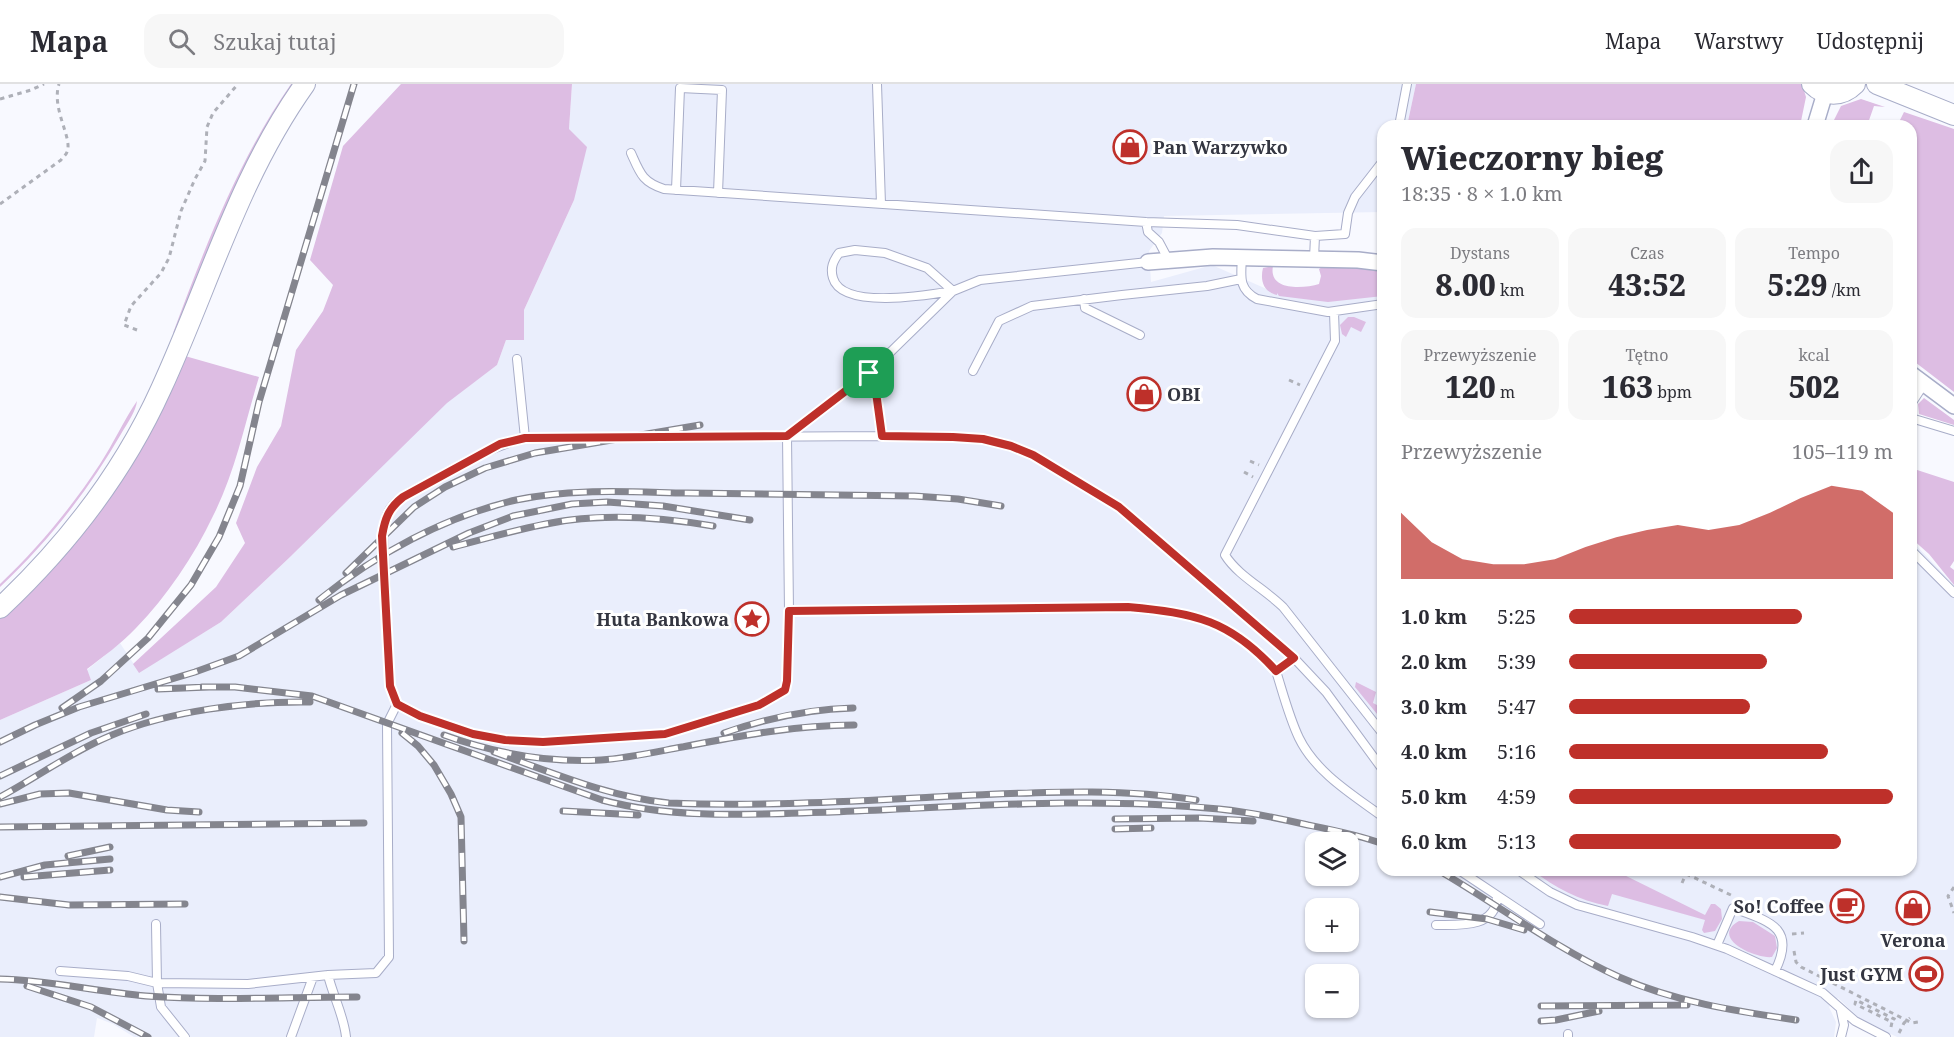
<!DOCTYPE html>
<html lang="pl">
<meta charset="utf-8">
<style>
:root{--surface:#fff;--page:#f7f7f7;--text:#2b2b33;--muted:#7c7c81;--line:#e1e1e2;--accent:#be302a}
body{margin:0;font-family:"Noto Serif",serif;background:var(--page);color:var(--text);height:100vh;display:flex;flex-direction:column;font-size:22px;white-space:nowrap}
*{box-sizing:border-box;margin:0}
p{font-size:20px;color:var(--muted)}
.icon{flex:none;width:33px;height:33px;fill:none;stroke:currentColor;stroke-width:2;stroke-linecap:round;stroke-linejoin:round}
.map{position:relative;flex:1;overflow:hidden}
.drawer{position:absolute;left:1377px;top:36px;width:540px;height:756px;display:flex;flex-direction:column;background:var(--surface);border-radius:18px;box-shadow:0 2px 4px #0004}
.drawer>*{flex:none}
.buttons{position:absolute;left:1305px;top:748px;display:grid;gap:12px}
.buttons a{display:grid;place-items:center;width:54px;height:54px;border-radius:12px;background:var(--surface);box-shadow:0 2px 4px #0004;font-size:30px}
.pin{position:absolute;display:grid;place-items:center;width:51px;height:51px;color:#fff;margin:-26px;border-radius:12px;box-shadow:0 3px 9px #0006}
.round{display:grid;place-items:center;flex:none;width:63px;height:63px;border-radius:18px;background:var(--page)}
.headline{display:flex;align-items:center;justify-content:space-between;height:102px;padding:0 24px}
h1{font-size:33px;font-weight:800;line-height:45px}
.stats{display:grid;grid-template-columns:repeat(3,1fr);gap:9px;height:102px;padding:6px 24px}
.stats div{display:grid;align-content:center;border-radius:15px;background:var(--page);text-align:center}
.stats b{font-size:30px;font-weight:800}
.stats small{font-size:16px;font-weight:400}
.stats p{font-size:16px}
.chart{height:168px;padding:12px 24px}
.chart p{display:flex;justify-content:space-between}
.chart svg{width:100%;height:108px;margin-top:6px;fill:var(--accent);opacity:.7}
ul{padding:0 24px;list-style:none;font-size:20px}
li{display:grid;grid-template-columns:96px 72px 1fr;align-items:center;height:45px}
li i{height:15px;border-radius:8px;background:var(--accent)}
header{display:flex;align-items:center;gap:36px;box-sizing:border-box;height:84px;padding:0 30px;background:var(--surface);border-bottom:2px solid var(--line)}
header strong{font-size:28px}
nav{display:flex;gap:33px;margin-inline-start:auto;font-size:21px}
.search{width:420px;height:54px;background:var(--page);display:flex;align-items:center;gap:15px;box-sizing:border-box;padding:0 21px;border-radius:18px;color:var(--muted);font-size:22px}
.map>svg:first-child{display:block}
.built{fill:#eaeefc;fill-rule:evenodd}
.green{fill:#ddbde3}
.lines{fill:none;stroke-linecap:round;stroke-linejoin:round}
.service-casing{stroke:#a8adc8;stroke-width:10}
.minor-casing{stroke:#a8adc8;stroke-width:18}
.tertiary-casing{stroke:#a8adc8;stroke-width:22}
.path{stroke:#aeb0b8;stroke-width:3;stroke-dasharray:4.5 4.5;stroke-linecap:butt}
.service{stroke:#fff;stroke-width:8}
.minor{stroke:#fff;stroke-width:15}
.tertiary{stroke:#fff;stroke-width:20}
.rail-casing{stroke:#84858e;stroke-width:7}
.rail{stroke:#fff;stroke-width:4.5;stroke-dasharray:14;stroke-linecap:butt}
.route-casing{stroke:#fff;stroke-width:12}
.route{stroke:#be302a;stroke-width:8}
.labels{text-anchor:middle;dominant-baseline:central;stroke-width:6;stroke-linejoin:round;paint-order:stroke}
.poi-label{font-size:18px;font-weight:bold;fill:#343641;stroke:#fff;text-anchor:end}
</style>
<header>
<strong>Mapa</strong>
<div class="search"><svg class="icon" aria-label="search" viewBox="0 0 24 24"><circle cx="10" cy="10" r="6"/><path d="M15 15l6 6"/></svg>Szukaj tutaj</div>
<nav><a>Mapa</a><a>Warstwy</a><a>Udostępnij</a></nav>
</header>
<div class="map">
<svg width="1954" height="953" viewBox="0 0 1954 953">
<rect width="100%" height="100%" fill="#f8f9ff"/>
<path class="built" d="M572,0H1416L1407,42H1383V128L1164,132L1162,149L1149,167L1151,198L1212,181L1269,206L1383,204V786H1911V456L1954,501V953H1897L1861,936L1838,914L1829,923L1836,938L1834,953H134L113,940L87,930L97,934L94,953H0V636L91,596L87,586L120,559L139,588L221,538L289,474L447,318L497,281L506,256L524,255V226L574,116L569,45ZM1316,759H1348V792H1316ZM1316,825H1348V858H1316ZM1316,891H1348V924H1316Z"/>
<path class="green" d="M291,0H294L267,42L241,90L177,246L173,249C205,163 238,76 291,0Z
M401,0H572L569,45L587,63L574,116L524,226V256H506L497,281L447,319L289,474L221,538L139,589L133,580L216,503L245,459L236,439L257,383L281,342L296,266L323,227L333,201L310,176L343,62Z
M1416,0H1802L1806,13L1800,42H1407Z
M1861,15L1885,23L1874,22L1867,42H1831L1841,22Z
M1904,28L1954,45V308L1911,275V42H1897Z
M1273,182C1268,207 1303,205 1319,200L1321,192L1319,185L1324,182L1383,186V212L1328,218L1279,212L1277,209V211C1263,208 1260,196 1263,184Z
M1348,233H1354L1366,238L1361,248L1351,243L1346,253L1342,250L1340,241Z
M185,272L259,293C245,339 235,389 213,432C194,472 167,512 136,544C121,560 104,572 87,585L91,596L0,636V535L18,518Z
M1924,314L1954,336V341L1919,330L1918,320Z
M137,317C136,327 127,340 121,350C88,407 48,458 0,503V500C38,464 71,424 100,380C113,360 124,336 137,317Z
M1911,384L1954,398V477L1950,483L1954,486V501L1929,470L1911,454Z
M1356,598L1376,608L1373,619L1383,624V633L1377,630L1355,603Z
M1532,786H1614L1705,831L1711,820H1715L1721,825L1722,835L1715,847L1704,849L1702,846L1705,836L1612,810L1608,822C1578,816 1556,804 1532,786Z
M1739,837L1753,838L1775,852L1777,864L1772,873C1755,875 1709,854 1739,837Z"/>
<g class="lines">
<defs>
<path id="service" d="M877,0L881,120
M1399,42L1407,0
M631,69C640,89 642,98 664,105L1146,138L1237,141L1315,152L1314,175
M676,106L680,4L722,6L718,109
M1146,138L1148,148L1159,158L1168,175
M1315,152L1345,150L1348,129L1355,113L1383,77
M855,166L885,169L927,184L953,207C929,211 842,226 833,194C830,184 833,177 839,169Z
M1242,174C1241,192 1238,205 1257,215L1328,228L1383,220
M1148,178L980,196L953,207L869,289L875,301L882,352L953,353L983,355L1011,362L1033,371L1119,423L1294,574L1276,587C1283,609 1289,633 1299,654C1316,689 1353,711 1383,733
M1084,215L1085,224L1140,251
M1334,228L1335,257L1225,471C1238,492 1265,505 1283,523L1383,650
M517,275L525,354
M973,287L999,237L1032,222L1122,211L1207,202L1241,195
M869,289L787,352L789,527L787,597L785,606L759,621L665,650L543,658L505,656L473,650L421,632L397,620L390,602L383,452C384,441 385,430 393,421C402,411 417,405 428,399C460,381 489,363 525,354L882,352
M1911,320L1924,300
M1911,334L1954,347
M1911,466L1954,509
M789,527L1128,523C1194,529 1230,536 1276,587
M1294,574L1326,608L1383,686
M1459,786L1540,840
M1518,786L1550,808L1577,821L1692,853L1727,865L1823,909L1855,937L1886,953
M1436,841C1459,841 1496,844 1497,813
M1717,861L1733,824C1768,837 1797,843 1775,887
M60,887L128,892L157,899L156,840
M328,891C333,912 344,932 346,953
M1841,927L1844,941L1841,953
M1568,950V953
M185,953L161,923L157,899L248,900L328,891L376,889L389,873L387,640L397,620
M291,953L313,893"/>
<path id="minor" d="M1815,42L1825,9
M1148,178L1213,173L1358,176L1383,179
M1911,290L1954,322"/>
<path id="tertiary" d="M1812,0C1825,13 1842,13 1855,0
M1877,0L1954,31
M0,524C67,461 123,389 161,305C209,201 238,94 305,0"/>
</defs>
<use href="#service" class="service-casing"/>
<use href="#minor" class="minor-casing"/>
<use href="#tertiary" class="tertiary-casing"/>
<path class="path" d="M0,15L31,6L44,0
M0,120L61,76C63,73 66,71 67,68C73,54 51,25 59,0
M137,246L124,241L131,222L161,189L169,174L181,127L195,95L205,77L207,43L213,29L238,0
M1289,296L1300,301
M1250,377L1259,381
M1244,388L1253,393
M1678,786L1733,812
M1884,786V787
M1682,799L1686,790
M1954,803L1948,812L1954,829
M1792,850L1804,849
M1794,867L1796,878L1801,883L1912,939L1918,938
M1891,943L1892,938L1855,920L1856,916L1894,935L1896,931
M1899,949L1904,939L1910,934"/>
<use href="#service" class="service"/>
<use href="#minor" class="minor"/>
<use href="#tertiary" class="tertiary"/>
<defs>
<path id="rail" d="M453,463C492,453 531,441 570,436C618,430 666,434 713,442
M346,489L414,423L445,403L485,384L535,369L700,341
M319,516C376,470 444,433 516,416C572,404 630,408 687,409C763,410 839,411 914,412L958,415L1001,422
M202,603H235L312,612L602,716C677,736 756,730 833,728C961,723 1091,712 1219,725C1249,728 1278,734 1308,741C1333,746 1359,751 1383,760
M158,605L209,603
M62,624L101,597L148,554L191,501L219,453L240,402L259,318L354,0
M402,649L418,662L434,681L451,710L461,733L464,857
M724,649C767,634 808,625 853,624
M444,651C494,669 548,679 601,676C628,674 655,668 682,663C739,652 795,641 854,641
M0,658L35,641L79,623L195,588L239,572L341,511L469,449L513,432L572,420L607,418L663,422L750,436
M494,668C551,688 608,713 669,719C771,723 872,716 974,711C1048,708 1123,704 1196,716
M0,692L91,649L146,630
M0,713C37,693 73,667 112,651C169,627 248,617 310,618
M0,720L40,710L69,709L167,726L199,728
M563,727L638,731
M1115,735L1199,734L1253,737
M0,743L364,739
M1115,745L1151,744
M68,772L110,763
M1438,786C1498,821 1555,864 1619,893C1675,918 1736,927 1796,936
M0,793L45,781L110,775
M24,793L110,786
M0,813L69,821L185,820
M1430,828L1487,835L1524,846
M0,895C49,896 97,908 146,912C216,917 287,913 357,913
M27,902L91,923L148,953
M1541,922L1687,921
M1541,937L1556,936L1599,927"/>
</defs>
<use href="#rail" class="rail-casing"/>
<use href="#rail" class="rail"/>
</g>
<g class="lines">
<defs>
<path id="route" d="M869,289L875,301L882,352L953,353L983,355L1011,362L1033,371L1119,423L1294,574L1276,587C1230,536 1195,529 1128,523L789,527L787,597L785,606L759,621L665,650L543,658L505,656L473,650L420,632L397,620L390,602L382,452C385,434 389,424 403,413L500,360L525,354L787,352Z"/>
</defs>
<use href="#route" class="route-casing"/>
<use href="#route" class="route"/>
</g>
<defs>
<symbol id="shop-ring" viewBox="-11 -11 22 22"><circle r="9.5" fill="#fff" stroke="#be302a" stroke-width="1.5"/><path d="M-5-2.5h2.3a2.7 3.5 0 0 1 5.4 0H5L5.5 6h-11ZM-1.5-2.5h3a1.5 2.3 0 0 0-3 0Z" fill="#be302a"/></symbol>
<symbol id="sight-ring" viewBox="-11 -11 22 22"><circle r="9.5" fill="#fff" stroke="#be302a" stroke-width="1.5"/><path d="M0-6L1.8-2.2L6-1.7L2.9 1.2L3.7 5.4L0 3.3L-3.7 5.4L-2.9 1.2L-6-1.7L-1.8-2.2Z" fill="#be302a"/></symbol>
<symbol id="cafe-ring" viewBox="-11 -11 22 22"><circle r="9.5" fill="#fff" stroke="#be302a" stroke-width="1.5"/><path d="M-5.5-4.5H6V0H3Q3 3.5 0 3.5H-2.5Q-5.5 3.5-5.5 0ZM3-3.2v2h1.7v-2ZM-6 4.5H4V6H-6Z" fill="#be302a"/></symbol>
<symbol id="stadium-ring" viewBox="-11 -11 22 22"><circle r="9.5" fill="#fff" stroke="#be302a" stroke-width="1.5"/><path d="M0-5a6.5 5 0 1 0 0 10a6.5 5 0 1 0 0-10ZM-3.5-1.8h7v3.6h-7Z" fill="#be302a"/></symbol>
</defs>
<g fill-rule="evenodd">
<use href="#shop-ring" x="1111" y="44" width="38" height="38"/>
<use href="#shop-ring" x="1125" y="291" width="38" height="38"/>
<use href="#sight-ring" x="733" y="516" width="38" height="38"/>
<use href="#cafe-ring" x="1828" y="803" width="38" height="38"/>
<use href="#shop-ring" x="1894" y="805" width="38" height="38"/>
<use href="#stadium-ring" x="1907" y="871" width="38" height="38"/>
</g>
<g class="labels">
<g class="poi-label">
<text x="1153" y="63" text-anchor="start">Pan Warzywko</text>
<text x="1167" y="310" text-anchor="start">OBI</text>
<text x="729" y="535">Huta Bankowa</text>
<text x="1824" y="822">So! Coffee</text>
<text x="1913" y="856" text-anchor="middle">Verona</text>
<text x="1903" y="890">Just GYM</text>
</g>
</g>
</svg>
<div class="buttons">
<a><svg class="icon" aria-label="layers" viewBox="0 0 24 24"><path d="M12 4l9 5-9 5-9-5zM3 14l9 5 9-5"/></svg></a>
<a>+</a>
<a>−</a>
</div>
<div class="pin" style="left:869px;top:289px;background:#1e9e55"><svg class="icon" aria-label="arrive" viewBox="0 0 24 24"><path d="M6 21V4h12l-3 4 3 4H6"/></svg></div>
<section class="drawer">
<div class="headline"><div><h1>Wieczorny bieg</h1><p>18:35 · 8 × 1.0 km</p></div><a class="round"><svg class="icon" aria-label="share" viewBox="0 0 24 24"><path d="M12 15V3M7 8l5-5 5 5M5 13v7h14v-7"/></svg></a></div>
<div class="stats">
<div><p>Dystans</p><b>8.00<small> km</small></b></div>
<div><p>Czas</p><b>43:52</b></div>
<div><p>Tempo</p><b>5:29<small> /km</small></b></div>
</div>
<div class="stats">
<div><p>Przewyższenie</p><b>120<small> m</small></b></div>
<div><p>Tętno</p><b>163<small> bpm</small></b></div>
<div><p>kcal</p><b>502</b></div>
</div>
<div class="chart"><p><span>Przewyższenie</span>105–119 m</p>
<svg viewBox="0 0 160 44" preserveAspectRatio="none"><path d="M0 44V17L10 29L20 36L30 38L40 38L50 36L60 31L70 27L80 24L90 22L100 24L110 22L120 17L130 11L140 6L150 8L160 17V44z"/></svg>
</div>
<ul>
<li><b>1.0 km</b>5:25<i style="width:72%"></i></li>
<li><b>2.0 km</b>5:39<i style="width:61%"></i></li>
<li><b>3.0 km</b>5:47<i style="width:56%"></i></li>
<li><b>4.0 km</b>5:16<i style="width:80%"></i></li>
<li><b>5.0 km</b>4:59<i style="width:100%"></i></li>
<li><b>6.0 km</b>5:13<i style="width:84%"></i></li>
</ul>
</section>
</div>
